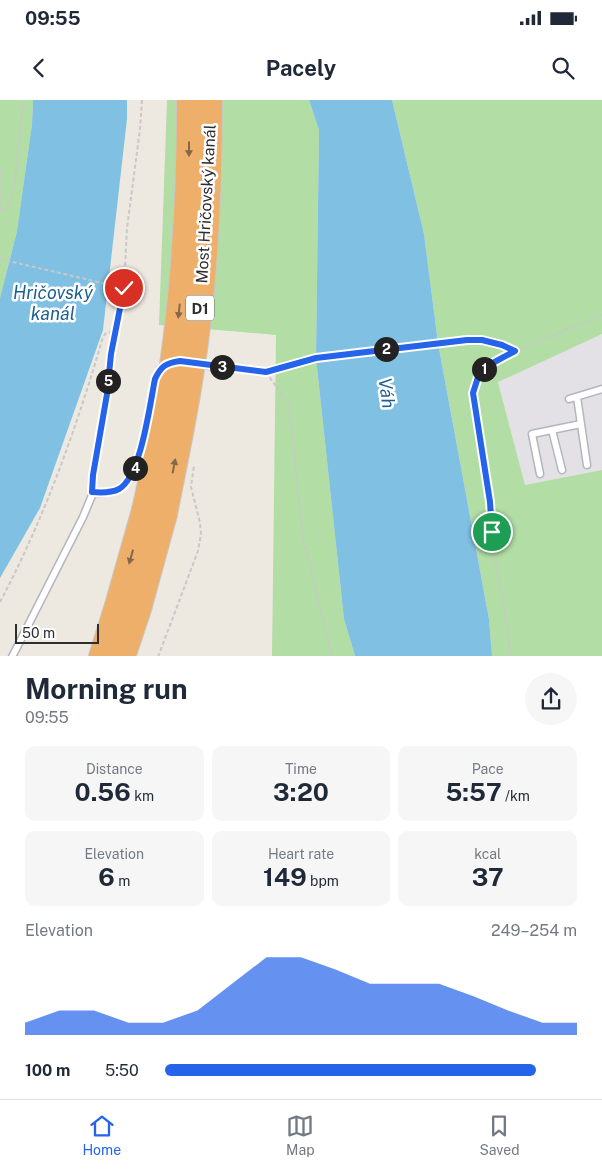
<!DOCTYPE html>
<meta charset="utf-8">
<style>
:root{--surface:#fff;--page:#f6f6f7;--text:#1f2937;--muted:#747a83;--line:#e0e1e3;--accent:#2563eb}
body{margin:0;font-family:"Public Sans",sans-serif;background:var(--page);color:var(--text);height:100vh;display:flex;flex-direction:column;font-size:19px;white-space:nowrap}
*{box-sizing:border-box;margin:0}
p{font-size:16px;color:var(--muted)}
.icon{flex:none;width:28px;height:28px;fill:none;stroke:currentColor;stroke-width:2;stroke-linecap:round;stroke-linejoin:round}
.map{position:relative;height:556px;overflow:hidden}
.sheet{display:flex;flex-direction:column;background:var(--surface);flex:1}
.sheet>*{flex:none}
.scale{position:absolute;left:15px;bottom:12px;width:84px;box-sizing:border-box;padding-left:5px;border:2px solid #2d2d2d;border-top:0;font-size:14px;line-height:18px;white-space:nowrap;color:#2d2d2d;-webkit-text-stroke:4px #fff;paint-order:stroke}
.pin{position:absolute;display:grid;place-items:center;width:42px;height:42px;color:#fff;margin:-21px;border:2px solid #fff;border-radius:50%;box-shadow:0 1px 5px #0007}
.km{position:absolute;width:25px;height:25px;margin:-12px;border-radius:50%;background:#222;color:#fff;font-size:14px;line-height:25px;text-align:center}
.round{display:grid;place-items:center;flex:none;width:52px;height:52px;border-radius:26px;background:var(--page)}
.overview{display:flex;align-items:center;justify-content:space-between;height:85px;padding:0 25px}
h1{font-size:28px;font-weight:700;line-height:38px}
.figures{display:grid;grid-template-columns:repeat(3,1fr);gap:8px;height:85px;padding:5px 25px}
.figures div{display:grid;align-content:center;border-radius:10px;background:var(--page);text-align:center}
.figures b{font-size:25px;font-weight:700}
.figures small{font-size:14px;font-weight:400}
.figures p{font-size:14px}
.chart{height:140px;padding:10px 25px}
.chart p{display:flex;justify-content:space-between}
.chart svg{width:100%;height:90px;margin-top:5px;fill:var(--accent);opacity:.7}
ul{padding:0 25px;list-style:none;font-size:16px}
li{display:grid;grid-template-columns:80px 60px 1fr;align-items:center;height:38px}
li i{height:12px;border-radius:6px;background:var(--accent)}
.status{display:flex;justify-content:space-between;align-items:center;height:35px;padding:0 25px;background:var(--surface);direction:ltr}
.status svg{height:14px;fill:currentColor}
header{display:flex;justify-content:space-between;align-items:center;height:65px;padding:0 25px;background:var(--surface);font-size:22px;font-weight:700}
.tabs{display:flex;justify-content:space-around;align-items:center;height:70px;border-top:1px solid var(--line);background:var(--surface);font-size:14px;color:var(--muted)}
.tabs a{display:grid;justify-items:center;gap:2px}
.tabs .on{color:var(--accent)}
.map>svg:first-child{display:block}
.industrial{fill:#e3e1e6}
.green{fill:#b2dda4}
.water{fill:#80c0e3}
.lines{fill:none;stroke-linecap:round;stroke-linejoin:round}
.lane-casing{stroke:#b4b6bf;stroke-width:9}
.highway-casing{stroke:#c8c8c8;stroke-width:26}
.path{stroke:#c8c8c8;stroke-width:2;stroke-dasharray:4 2.5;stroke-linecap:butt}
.lane{stroke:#fff;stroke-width:6}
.highway{stroke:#eeaf6b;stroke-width:24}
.highway-bridge-casing{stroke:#c8c8c8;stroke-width:26;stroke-linecap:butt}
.highway-bridge{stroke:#eeaf6b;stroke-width:24}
.oneway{fill:#846849}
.route-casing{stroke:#fff;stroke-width:10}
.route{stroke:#2563eb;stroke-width:6}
.labels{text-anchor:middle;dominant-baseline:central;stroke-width:5;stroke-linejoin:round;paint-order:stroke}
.shield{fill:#fff;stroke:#6c6c6c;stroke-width:1}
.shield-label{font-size:15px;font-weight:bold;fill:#2d2d2d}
.street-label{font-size:16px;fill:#2d2d2d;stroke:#fff}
.water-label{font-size:18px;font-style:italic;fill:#1c5f92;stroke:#fff}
</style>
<div class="status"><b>09:55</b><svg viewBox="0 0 49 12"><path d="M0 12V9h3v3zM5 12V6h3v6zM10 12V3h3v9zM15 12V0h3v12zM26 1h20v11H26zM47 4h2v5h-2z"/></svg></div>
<header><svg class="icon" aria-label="back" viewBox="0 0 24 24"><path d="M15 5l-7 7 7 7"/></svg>Pacely<svg class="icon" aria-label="search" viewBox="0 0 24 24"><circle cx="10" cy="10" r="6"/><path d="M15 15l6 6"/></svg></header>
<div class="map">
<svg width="602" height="557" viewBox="0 0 602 557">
<rect width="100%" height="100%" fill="#ede9e1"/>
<path class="industrial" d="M602,234V370L525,385L498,281Z"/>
<path class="green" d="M0,0H33L32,24L17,131L0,198Z
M167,0H309L319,30L316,258L344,519L355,556H272L276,235L159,225Z
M392,0H602V234L498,282L525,385L602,370V556H492L489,519L438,243L424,134Z"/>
<path class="water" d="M33,0H127V19L103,230L40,408L0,478V198L17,131L32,24Z
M309,0H392L424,134L438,243L489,519L492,556H355L344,519L316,258L319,30Z"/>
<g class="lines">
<defs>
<path id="lane" d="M196,264L211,266
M577,297L587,365
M569,299L602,289
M552,330L562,370
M540,374L532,334L581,324
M12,557L83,417L93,393C102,393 111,393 119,389C141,377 150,303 155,279L160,269L165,265"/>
<path id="highway" d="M101,557L118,502L144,410
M123,557L139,509L165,414"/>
</defs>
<use href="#lane" class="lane-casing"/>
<use href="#highway" class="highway-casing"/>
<path class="path" d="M0,67V111
M0,112L8,107L15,81L23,0
M0,159L124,188
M218,267L266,272L316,258L467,240C485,240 499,244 515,251
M266,272L289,305L303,439L332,557
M93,384L107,294L111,254L124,188L127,128L140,29L142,0
M0,502C44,419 76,330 102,240L105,234L115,230
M158,557L198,451L201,434L200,423L191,387L194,365
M511,557L504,505L496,465L484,364L477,324L473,293L475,284L479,274L489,265L515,251L602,215"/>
<use href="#lane" class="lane"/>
<use href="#highway" class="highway"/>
<defs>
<path id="highway-bridge" d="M144,410C154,365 165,319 171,272C184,182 189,91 189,0
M165,414C174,368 184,322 191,276C206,185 210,92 210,0"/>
</defs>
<use href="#highway-bridge" class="highway-bridge-casing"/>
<use href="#highway-bridge" class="highway-bridge"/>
</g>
<defs><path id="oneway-solid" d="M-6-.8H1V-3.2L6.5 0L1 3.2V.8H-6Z" transform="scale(1.25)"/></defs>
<g class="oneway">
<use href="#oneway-solid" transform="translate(189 49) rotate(90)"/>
<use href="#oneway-solid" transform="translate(179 211) rotate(96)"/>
<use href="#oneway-solid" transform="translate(174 366) rotate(-79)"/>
<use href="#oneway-solid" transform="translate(131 457) rotate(106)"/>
</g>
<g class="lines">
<defs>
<path id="route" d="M124,188L111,254L107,294L93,375L92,392C102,393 111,393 119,389C141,377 150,303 155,279C161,266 166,263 180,261L266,272L316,258L467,240H482L502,245L515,251L489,265L479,274L473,293L490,402L492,432"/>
</defs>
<use href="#route" class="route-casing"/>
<use href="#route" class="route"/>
</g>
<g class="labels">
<rect class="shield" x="186" y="195.5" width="28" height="25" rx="4"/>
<g class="shield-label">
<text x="200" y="208">D1</text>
</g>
<g class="street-label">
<text transform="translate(206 104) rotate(-87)">Most Hričovský kanál</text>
</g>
<g class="water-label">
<text x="53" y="192">Hričovský<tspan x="53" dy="21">kanál</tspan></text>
<text transform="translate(387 293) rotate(82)">Váh</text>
</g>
</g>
</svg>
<div class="scale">50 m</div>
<div class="pin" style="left:492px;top:432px;background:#1e9e55"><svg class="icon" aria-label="arrive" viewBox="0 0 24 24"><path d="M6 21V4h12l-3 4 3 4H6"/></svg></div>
<div class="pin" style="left:124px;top:188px;background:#d93025"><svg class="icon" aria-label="check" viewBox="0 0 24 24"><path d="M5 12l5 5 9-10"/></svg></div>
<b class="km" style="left:484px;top:269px">1</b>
<b class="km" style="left:386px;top:249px">2</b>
<b class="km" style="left:222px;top:267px">3</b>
<b class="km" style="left:135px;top:368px">4</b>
<b class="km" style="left:108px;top:281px">5</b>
</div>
<section class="sheet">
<div class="overview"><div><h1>Morning run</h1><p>09:55</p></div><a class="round"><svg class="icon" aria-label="share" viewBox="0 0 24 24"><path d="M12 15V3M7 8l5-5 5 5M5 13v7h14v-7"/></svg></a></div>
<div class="figures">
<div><p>Distance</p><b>0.56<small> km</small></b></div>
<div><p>Time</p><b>3:20</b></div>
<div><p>Pace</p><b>5:57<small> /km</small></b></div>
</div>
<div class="figures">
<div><p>Elevation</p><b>6<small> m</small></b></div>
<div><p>Heart rate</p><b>149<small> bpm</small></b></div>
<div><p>kcal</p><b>37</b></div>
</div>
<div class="chart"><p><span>Elevation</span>249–254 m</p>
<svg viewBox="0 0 160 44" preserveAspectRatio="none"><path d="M0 44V38L10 32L20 32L30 38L40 38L50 32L60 19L70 6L80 6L90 12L100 19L110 19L120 19L130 25L140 32L150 38L160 38V44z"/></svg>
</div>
<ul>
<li><b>100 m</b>5:50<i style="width:90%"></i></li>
</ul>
</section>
<nav class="tabs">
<a class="on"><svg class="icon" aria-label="home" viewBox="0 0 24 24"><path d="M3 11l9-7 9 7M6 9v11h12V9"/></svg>Home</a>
<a><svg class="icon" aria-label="map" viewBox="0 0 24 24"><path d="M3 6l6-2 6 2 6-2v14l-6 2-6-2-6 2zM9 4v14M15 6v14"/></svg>Map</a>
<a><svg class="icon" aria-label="saved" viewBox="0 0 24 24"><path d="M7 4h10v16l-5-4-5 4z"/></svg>Saved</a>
</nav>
